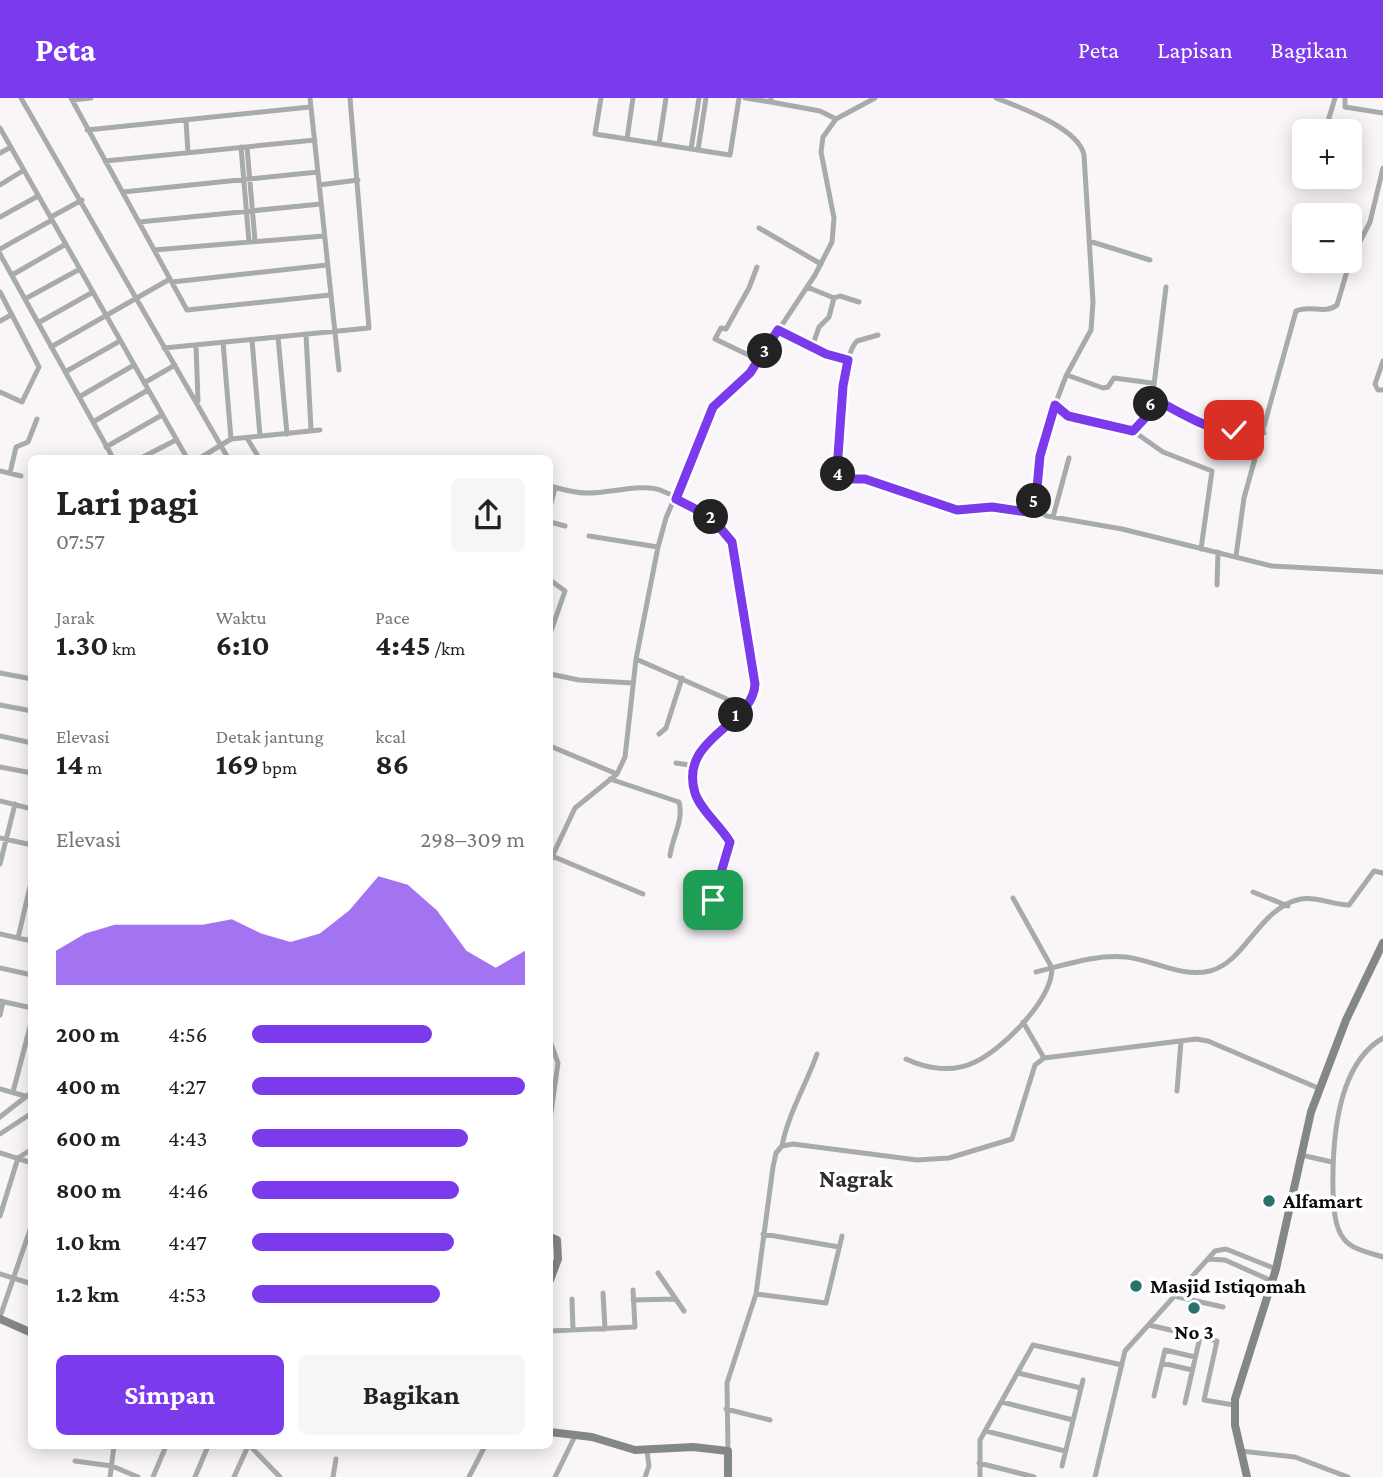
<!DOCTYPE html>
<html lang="id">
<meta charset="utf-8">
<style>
:root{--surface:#fff;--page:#f6f6f6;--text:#222;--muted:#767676;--accent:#7c3aed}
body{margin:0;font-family:"Crimson Pro",serif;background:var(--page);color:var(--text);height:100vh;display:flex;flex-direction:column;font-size:26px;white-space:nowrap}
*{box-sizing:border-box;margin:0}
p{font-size:23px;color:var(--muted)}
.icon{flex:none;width:38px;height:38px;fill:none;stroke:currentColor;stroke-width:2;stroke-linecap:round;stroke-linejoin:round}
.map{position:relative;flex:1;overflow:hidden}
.drawer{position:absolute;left:28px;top:357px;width:525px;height:994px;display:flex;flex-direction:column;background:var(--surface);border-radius:10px;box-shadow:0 4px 18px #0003}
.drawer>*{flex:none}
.fabs{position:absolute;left:1292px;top:21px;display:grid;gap:14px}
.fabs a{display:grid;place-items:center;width:70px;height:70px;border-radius:10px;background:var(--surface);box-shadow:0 4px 18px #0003;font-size:35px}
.pin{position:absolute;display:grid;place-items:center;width:60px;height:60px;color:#fff;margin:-30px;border-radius:14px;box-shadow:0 4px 10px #0006}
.km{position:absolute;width:35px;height:35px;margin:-18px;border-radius:50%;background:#222;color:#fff;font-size:19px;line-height:35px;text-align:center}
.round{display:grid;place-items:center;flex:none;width:74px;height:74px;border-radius:10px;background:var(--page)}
.headline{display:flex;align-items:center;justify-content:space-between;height:119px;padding:0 28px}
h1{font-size:38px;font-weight:700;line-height:52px}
.stats{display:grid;grid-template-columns:repeat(3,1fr);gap:10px;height:119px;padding:7px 28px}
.stats div{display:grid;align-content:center}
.stats b{font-size:30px;font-weight:700}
.stats small{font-size:19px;font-weight:400}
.stats p{font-size:19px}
.chart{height:196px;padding:14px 28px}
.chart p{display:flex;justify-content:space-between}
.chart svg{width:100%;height:126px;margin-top:7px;fill:var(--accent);opacity:.7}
.cta{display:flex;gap:14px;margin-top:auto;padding:14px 28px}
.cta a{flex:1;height:80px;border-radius:10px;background:var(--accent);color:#fff;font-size:28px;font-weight:700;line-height:80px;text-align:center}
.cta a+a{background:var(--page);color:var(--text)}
ul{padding:0 28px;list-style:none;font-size:23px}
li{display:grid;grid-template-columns:112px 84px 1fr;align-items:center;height:52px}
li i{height:18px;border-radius:9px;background:var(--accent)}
header{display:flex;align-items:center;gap:42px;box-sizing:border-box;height:98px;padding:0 35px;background:var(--accent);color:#fff}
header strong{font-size:33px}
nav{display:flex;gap:38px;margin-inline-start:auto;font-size:24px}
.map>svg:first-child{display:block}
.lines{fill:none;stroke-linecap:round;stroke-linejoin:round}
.street{stroke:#a8abab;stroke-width:5}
.secondary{stroke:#838787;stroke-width:8}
.route-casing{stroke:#fff;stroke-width:14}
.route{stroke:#7c3aed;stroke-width:9}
.poi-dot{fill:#29716a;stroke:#fff;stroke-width:2.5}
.labels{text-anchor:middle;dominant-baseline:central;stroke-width:7;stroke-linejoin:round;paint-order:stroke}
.poi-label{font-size:21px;font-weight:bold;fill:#0c0b0c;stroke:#fff;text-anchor:start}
.quarter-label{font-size:24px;font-weight:bold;fill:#312e32;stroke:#fff}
</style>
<header>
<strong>Peta</strong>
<nav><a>Peta</a><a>Lapisan</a><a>Bagikan</a></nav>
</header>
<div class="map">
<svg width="1383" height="1379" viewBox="0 0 1383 1379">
<rect width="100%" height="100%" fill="#f9f5f9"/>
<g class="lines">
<path class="street" d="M21,0L228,360
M71,0L187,212L330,197
M310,0L339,272
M601,0L595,36L730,57L739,0
M745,0L771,4
M771,0V4L820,13L836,21
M996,0C1019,9 1079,30 1084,57L1093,204L1091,232L1066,278L1047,328L1038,369L1035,411
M1345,0V9L1383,15
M72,2L91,0
M186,22L188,55
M0,30L187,360
M87,32L310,9
M1325,33L1335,0
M627,41L633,0
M659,46L666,0
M241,49L249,144
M247,49L255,143
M691,51L699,0
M698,52L706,0
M0,55L11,49
M105,63L315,42
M0,87L24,72
M319,87L358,82
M123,94L318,74
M0,119L38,98
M51,119L82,102
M139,124L321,106
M759,130L821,166
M1089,143L1150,162
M0,151L52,122
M154,152L324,138
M0,156L113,360
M757,169L749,190L726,231L721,230L715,241L759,262
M12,177L66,146
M172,184L327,167
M807,189L834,200
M0,194L39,269L22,304L0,294
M25,201L80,171
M0,223L11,217
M38,225L93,194
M778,232L826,256L848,262
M306,236L311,332
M878,237L857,243C839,261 841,343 837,372L841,381H865L957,413L992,409L1027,414L1035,411L1047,418L1122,431L1272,468L1383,474
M278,239L287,336
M252,242L260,338
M223,244L231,341
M196,247L198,303
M51,249L170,181
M812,249L819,229L829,219L834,200L840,198L859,204
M164,250L369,230L350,0
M1383,263L1375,286L1378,292H1383
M65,274L120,243
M1067,277L1103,290L1108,289L1114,280L1152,285
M144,285L175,267
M1153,296L1166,307L1226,335L1238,331L1264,335
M79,299L134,267
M1055,307L1068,318L1133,333L1146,319L1152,303L1166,189
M93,324L148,292
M1133,333L1163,354L1212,373L1201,451
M247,340L259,360
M106,349L162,317
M141,360L176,342
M200,360L231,341L320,332
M0,373L21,378
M10,375L16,349L28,344L37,321
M550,388C561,391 574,395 586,395C606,396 643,385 660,392C682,401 713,416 727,435C737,449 760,583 753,596C737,627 693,641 693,681C694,708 718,722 730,744L713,802
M550,409L555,390
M1053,419L1069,360
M550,424L565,428
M589,438L658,449
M1236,458L1244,400L1296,213C1309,206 1325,217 1337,207L1350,163L1370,124L1383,70
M550,482L565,493L550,536
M1217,487L1218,454
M636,561L745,609
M0,575L32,581
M550,576L579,582L633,585
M0,607L32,613
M659,636L666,630L682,580
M0,638L32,645
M550,648L617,676
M676,665L695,668
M0,669L32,675
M610,681L679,704C684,723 672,739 670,758
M0,703L32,711
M0,740L32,747
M552,758L643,796
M550,763L575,710L617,676L625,659L636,561L658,449L666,420L713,309L750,275L815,177L832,144L834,120L821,54L823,39L836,21L875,0
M0,766L15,706
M1253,794L1288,808
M0,836L18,840L32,780
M18,840L32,843
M0,870L32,877
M1036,874C1065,867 1096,856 1126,859C1153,862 1182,880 1210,873C1246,864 1258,810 1301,801C1316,798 1333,807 1349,807L1374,773L1383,775
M0,903L32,910
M0,917L3,904
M1023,924L1044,960
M1383,940C1336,967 1332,1046 1333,1094C1334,1109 1334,1129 1344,1141C1352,1152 1371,1155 1383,1159
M550,943L558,965L550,1022
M906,961C927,971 953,975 975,964C1003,951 1052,902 1052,870L1013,800
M0,991L25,998
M1177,993L1181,943
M13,994L32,921
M0,1019L32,994
M0,1036L32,1015
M782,1048C788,1016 806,987 817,956
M0,1055L32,1065
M1301,1057L1332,1064
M0,1118L18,1060L32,1051
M763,1136L839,1149
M1208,1161L1225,1162L1272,1183
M658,1175L684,1213
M0,1176L32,1186
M603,1195L605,1231
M756,1196L826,1205L842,1138
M1174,1198L1223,1209
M572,1201L573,1232
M633,1202L676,1201
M0,1219L32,1126
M1149,1227L1217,1243L1204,1302L1234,1307
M550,1233L635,1229L633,1192
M1162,1265L1192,1272
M1018,1275L1081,1290
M1154,1298L1165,1252L1195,1259
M1002,1304L1073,1322
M1185,1305L1200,1239
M726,1311L770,1322
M986,1333L1065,1353
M250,1348L280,1379
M728,1353L727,1285L756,1196L773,1069L776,1055L782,1048L793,1046L917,1062L949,1060L1012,1041L1035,967L1044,960L1196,941L1208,943L1318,990
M1241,1353L1295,1359L1348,1379
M75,1363L112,1368L138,1379
M979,1365L1034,1379
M1062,1368L1083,1282
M110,1379L114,1348
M153,1379L166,1348
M195,1379L208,1348
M234,1379L248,1348
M333,1379L336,1361
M469,1379L485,1348
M555,1379L576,1336
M645,1379L649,1368L647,1353
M980,1379V1342L1033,1247L1122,1267
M1095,1379L1125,1253L1215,1153L1226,1151L1276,1171"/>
<path class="secondary" d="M550,1139L557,1142L558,1161L550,1182
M0,1221L32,1235
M550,1334L592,1339L635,1352L693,1349L728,1353V1379
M1247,1379L1235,1327V1301L1276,1171L1311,1014L1346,922L1383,845"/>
</g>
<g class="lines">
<defs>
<path id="route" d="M713,802L730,744C720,727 701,713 695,695C678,639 753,628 755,586L732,444L711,419L676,401L713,309L750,275L778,232L826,256L848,262L843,288L837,372L841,381H865L957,412L992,409L1027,414L1035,411L1040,358L1055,307L1068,318L1133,333L1146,319L1153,296L1155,301C1171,310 1218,338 1234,332"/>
</defs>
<use href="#route" class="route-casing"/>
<use href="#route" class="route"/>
</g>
<g class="poi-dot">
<circle cx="1269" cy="1103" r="7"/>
<circle cx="1136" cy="1188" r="7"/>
<circle cx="1194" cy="1210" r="7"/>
</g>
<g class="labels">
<g class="poi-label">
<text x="1283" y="1103">Alfamart</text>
<text x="1150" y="1188">Masjid Istiqomah</text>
<text x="1194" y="1234" text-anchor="middle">No 3</text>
</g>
<g class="quarter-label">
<text x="856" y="1080">Nagrak</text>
</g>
</g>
</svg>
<div class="fabs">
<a>+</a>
<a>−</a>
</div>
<div class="pin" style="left:713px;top:802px;background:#1e9e55"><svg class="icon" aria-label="arrive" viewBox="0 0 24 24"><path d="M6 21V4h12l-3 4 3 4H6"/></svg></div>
<div class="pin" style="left:1234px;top:332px;background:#d93025"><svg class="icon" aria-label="check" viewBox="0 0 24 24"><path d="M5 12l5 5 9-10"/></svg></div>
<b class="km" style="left:736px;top:617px">1</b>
<b class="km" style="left:711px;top:419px">2</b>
<b class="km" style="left:765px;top:253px">3</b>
<b class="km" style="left:838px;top:376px">4</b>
<b class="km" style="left:1034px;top:403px">5</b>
<b class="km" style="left:1151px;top:306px">6</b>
<section class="drawer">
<div class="headline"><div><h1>Lari pagi</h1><p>07:57</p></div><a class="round"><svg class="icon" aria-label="share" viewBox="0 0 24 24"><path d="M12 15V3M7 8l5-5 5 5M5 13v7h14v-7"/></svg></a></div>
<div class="stats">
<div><p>Jarak</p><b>1.30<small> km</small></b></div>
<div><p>Waktu</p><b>6:10</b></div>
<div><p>Pace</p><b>4:45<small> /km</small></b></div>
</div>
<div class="stats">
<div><p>Elevasi</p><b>14<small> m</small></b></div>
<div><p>Detak jantung</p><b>169<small> bpm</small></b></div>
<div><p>kcal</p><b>86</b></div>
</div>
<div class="chart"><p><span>Elevasi</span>298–309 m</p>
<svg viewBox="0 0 160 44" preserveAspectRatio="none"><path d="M0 44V32L10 26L20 23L30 23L40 23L50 23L60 21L70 26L80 29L90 26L100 18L110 6L120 9L130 18L140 32L150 38L160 32V44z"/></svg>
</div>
<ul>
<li><b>200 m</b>4:56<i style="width:66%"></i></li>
<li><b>400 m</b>4:27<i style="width:100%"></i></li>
<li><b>600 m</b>4:43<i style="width:79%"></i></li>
<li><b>800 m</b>4:46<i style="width:76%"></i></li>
<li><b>1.0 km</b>4:47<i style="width:74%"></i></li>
<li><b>1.2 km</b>4:53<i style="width:69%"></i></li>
</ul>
<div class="cta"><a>Simpan</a><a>Bagikan</a></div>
</section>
</div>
